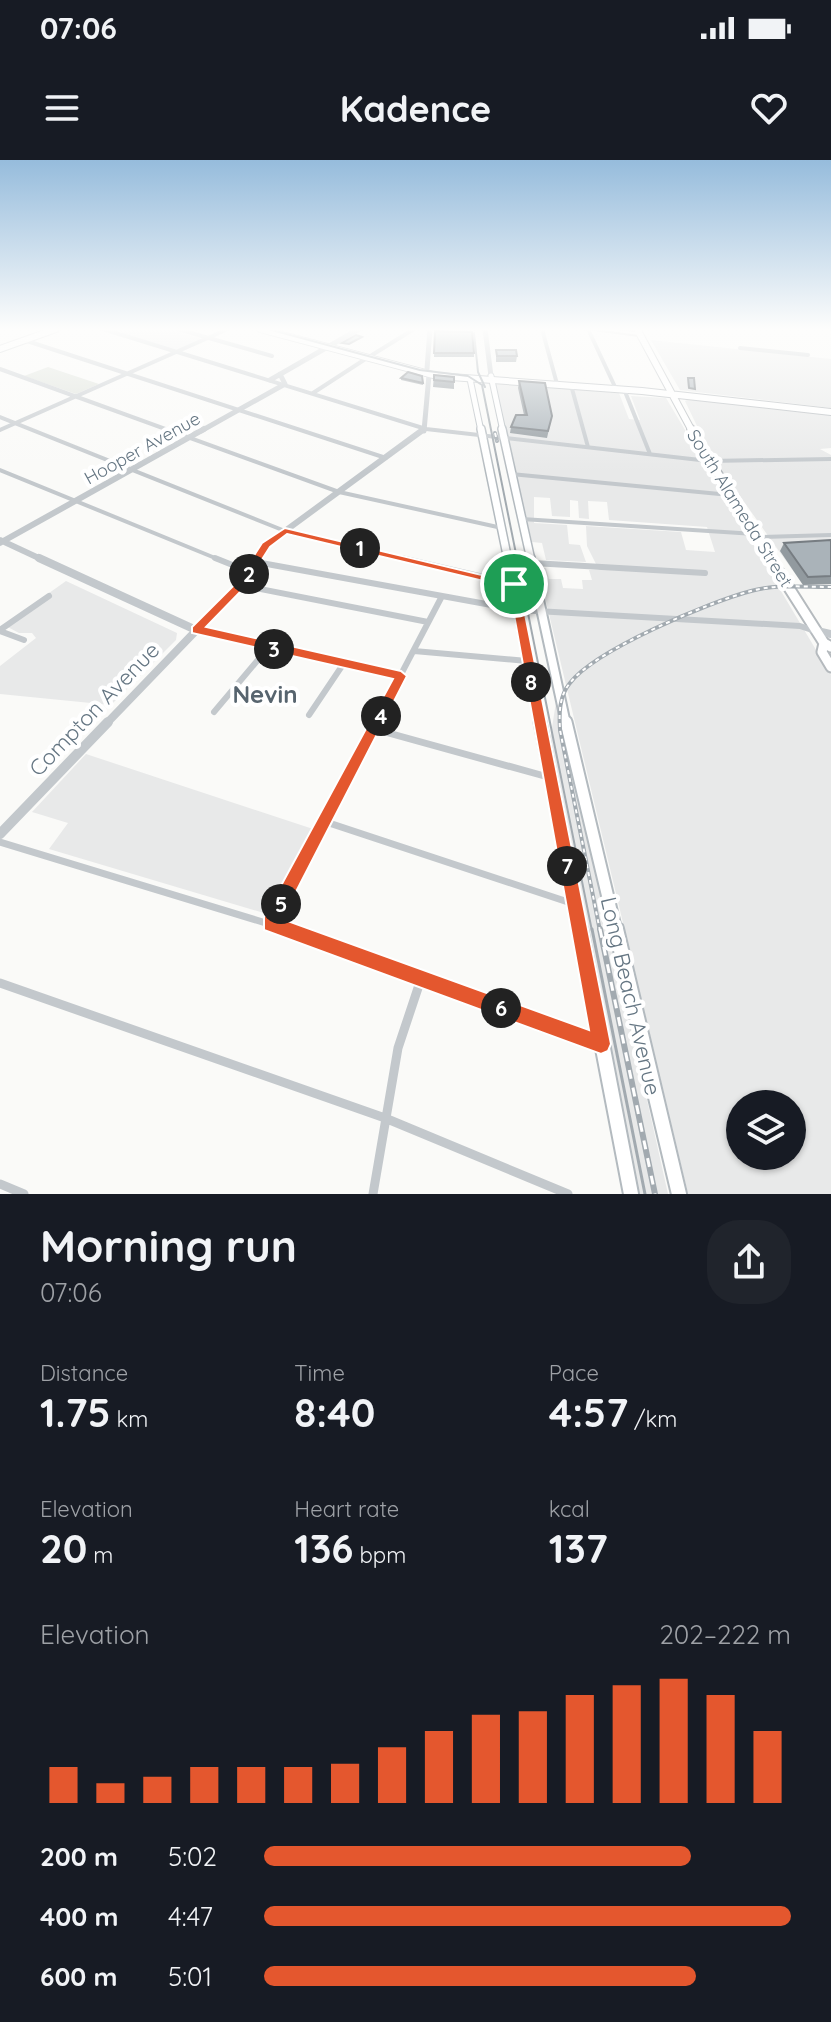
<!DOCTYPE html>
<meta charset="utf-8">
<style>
:root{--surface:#171b24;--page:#20242c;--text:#f1f3f6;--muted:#9ea1a6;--accent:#e4572e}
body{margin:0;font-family:Quicksand,sans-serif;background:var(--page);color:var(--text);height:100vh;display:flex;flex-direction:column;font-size:30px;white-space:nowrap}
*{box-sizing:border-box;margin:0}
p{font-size:26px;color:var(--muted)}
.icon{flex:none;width:44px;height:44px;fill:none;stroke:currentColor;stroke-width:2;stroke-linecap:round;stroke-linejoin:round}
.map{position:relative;height:1034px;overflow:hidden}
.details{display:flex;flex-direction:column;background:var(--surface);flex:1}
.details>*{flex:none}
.tools{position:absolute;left:726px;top:930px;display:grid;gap:16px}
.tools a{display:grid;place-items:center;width:80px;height:80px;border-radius:50%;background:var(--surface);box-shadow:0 2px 6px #0004;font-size:40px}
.pin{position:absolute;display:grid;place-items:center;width:68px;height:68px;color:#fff;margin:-34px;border:4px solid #fff;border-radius:50%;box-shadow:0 2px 8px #0007}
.km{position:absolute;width:40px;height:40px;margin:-20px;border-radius:50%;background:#222;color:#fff;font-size:22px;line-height:40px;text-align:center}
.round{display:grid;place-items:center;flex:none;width:84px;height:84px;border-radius:32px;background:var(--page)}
.summary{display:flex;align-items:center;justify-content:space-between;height:136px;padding:0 40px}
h1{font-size:44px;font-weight:800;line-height:60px}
.metrics{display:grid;grid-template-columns:repeat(3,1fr);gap:12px;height:136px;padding:8px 40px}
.metrics div{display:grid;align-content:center}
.metrics b{font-size:40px;font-weight:800}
.metrics small{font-size:22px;font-weight:400}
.metrics p{font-size:22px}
.chart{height:224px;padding:16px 40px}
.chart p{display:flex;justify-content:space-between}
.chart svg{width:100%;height:144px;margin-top:8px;stroke:var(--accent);stroke-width:6}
ul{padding:0 40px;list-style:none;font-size:26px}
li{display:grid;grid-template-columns:128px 96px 1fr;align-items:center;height:60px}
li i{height:20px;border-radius:10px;background:var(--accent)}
.status{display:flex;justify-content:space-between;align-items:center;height:56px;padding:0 40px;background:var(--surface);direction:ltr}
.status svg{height:22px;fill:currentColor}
header{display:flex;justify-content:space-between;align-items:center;height:104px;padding:0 40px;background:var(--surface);font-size:36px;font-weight:800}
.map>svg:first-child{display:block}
.built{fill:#e8e9e9;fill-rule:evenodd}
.green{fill:#dadfd7}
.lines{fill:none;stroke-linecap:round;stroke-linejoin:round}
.secondary-far4-casing{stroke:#b3babf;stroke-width:7}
.secondary-far3-casing{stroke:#b3babf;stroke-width:10}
.secondary-far2-casing{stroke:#b3babf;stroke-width:12}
.secondary-far1-casing{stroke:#b3babf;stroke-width:15}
.secondary-casing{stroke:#b3babf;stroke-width:18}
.primary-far2-casing{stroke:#b5babe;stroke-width:8}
.primary-far1-casing{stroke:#b5babe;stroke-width:10}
.primary-casing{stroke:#b5babe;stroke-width:13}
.motorway-casing{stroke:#b4b9bd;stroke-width:4}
.minor-far3{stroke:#c3c8cc;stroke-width:4}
.minor-far2{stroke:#c3c8cc;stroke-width:6}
.minor-far1{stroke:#c3c8cc;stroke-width:7}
.minor{stroke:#c3c8cc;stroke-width:9}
.tertiary-far3{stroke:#c3c8cc;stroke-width:5}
.tertiary-far2{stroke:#c3c8cc;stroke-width:6}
.tertiary-far1{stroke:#c3c8cc;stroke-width:8}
.tertiary{stroke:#c3c8cc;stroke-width:10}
.secondary-far4{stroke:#fff;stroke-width:5}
.secondary-far3{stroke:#fff;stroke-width:7}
.secondary-far2{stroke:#fff;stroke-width:8}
.secondary-far1{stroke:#fff;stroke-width:11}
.secondary{stroke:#fff;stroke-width:14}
.primary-far2{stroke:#fff;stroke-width:6}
.primary-far1{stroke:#fff;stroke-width:7}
.primary{stroke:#fff;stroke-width:9}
.motorway{fill:#fff;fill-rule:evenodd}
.tram-far1{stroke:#a2aab0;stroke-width:2}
.tram{stroke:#a2aab0;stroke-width:3}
.rail-far1-casing{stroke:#a2aab0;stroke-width:4}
.rail-casing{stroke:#a2aab0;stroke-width:6}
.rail-far1{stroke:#fff;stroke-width:2;stroke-dasharray:4;stroke-linecap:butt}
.rail{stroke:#fff;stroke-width:3;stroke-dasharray:9;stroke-linecap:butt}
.wall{fill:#929a9f}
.building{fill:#aab3b9;stroke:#777d82;stroke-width:2}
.route{fill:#e4572e;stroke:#fff;stroke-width:2;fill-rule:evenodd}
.labels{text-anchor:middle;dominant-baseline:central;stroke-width:8;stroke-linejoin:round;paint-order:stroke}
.far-street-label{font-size:18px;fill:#657683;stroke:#fff}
.street-label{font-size:22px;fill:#657683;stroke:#fff}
.neighbourhood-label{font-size:24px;font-weight:bold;fill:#57646e;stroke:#fff}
</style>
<div class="status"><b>07:06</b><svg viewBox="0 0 49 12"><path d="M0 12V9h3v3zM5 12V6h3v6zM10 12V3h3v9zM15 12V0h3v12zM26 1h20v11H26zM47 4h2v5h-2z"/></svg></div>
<header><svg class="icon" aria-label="menu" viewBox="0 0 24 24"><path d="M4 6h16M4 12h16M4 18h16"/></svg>Kadence<svg class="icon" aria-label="heart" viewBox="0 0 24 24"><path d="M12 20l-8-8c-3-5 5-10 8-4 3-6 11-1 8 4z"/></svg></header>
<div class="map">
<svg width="831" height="1034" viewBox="0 0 831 1034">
<rect width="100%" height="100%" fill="#fafaf8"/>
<path class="built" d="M110,169H168L202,179L178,190Z
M651,180L831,199V248L680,230Z
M494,223L619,233L629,259L640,260L631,236L666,238L831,515V1034H688L538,408H546L549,419H561L563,428L583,429L582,420H592L589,410H599L587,386L586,366L681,372L686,390L715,392L707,367L609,360L607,342L588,341L589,359L579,358L578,341L570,340V357L552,356L550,338L534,337V363L567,365L569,384L580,385L586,402L546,400L542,383L532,382ZM740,944H792V996H740Z
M689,239L831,255V288L820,289L831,295V425H803L725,315L696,264L685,241Z
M66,421L177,473L176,480L111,545L0,534V506L36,478L32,473H19L4,465Z
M557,536L567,582L668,1034H635L551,609L550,580Z
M86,594L313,669L267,754L49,689L68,663L32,652Z"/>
<path class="green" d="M48,207L99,224L76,234L24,216Z"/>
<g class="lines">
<defs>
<path id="secondary-far4" d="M491,216L503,271
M470,219L481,271"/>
<path id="secondary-far3" d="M481,269L508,400
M502,269L531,400"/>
<path id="secondary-far2" d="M508,398L541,564
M530,398L566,564"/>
<path id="secondary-far1" d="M540,562L581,771
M566,562L616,771"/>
<path id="secondary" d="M580,769L631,1034
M616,769L679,1034"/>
<path id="primary-far2" d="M260,169L437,216L642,231L831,252
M637,169L692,271
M0,189L56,169"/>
<path id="primary-far1" d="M691,269L771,400"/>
<path id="primary" d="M770,398L824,483L831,487
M824,483L822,492L831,507"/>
<path id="motorway" d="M594,169H612L642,173L639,175Z"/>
</defs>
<use href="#secondary-far4" class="secondary-far4-casing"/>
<use href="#secondary-far3" class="secondary-far3-casing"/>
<use href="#secondary-far2" class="secondary-far2-casing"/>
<use href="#secondary-far1" class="secondary-far1-casing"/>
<use href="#secondary" class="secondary-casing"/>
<use href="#primary-far2" class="primary-far2-casing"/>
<use href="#primary-far1" class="primary-far1-casing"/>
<use href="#primary" class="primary-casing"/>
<use href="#motorway" class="motorway-casing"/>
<path class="minor-far3" d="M103,169L426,269L709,301L831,299
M177,169L272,196
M542,169L557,224
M588,169L616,229
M24,180L386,298
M740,188L808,195
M372,195L414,169
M0,209L339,332L502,368
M571,225L588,287
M624,229L650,294
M313,233L367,198
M0,257L285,371L410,400
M0,270L228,169
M0,310L220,400
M511,314L730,335
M522,359L755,374
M758,377L831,375"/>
<path class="minor-far2" d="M215,398L250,412
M401,398L514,424
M256,402L519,450L800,466L815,471
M533,403L705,413
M240,425L428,462
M0,470L49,436
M196,470L401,516
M0,471L24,480
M414,491L527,501
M214,552L268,488
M309,555L344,503
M375,564L441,438"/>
<path class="minor-far1" d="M374,569L548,617
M326,662L574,744
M0,682L292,771
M270,763L376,562"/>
<path class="minor" d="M287,769L599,884
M0,823L385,958L568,1034
M0,1024L24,1034
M373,1034L398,888L421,819"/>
<path class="tertiary-far3" d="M485,169L491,216
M427,209L430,169
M270,220L359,169
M201,271L285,224L280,214
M424,271L429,215"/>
<path class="tertiary-far2" d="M0,380L43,400
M0,383L204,269
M256,400L266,385L424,269"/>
<path class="tertiary-far1" d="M39,398L196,470
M817,471L831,474
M106,564L240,425L258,398"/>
<path class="tertiary" d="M0,674L108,562"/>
<use href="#secondary-far4" class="secondary-far4"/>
<use href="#secondary-far3" class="secondary-far3"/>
<use href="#secondary-far2" class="secondary-far2"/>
<use href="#secondary-far1" class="secondary-far1"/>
<use href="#secondary" class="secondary"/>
<use href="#primary-far2" class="primary-far2"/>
<use href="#primary-far1" class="primary-far1"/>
<use href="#primary" class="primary"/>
<use href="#motorway" class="motorway"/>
<path class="tram-far1" d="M268,169L420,210L468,216L482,225L592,771
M474,173L478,212L485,227"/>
<path class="tram" d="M592,769L645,1034"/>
<defs>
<path id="rail-far1" d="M495,273L497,281
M600,771L560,570C559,554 559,536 570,523C595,490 709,442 751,431C776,424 805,427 831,427"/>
<path id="rail" d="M600,769L655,1034"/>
</defs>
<use href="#rail-far1" class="rail-far1-casing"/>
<use href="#rail" class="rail-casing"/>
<use href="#rail-far1" class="rail-far1"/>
<use href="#rail" class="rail"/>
</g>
<path class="wall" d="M435,171L474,193V197H434Z
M496,190L517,196L516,202H496Z
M434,215L454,217V229L433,227Z
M422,216L423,225L401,220V218Z
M519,221L552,256L547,278L510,273L511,267L524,255L518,228Z
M831,380V424L803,425L780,391L784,383Z"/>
<path class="building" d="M435,171L472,172L474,193H434Z
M356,175L362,177L349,184L342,183Z
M496,190H516L517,196H497Z
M408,212L422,216L423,223L401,218Z
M434,215L454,217V222L434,220Z
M688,218H694L695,229L689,228Z
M519,221L545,223L552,256L548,271L511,267L516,255H527Z
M831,380V416L808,417L784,383Z"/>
<linearGradient id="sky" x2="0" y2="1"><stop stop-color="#96bcdc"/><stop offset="0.54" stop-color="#fdfdfc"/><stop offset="1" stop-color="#fdfdfc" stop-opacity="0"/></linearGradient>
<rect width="831" height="313" fill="url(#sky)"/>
<path class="route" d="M285,368L519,424L611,884L608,891L601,894L264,770V757L393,519L192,473V467L236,423L262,383ZM287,374L509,427L589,870L282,759L407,516L401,511L206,467L244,428L270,387Z"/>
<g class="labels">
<g class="far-street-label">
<text transform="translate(142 288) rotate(-29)">Hooper Avenue</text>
<text transform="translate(740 348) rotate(58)">South Alameda Street</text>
</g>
<g class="street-label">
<text transform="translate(94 549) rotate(-46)">Compton Avenue</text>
<text transform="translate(631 836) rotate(77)">Long Beach Avenue</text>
</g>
<g class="neighbourhood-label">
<text x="265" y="534">Nevin</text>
</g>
</g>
</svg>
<div class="tools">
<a><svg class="icon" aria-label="layers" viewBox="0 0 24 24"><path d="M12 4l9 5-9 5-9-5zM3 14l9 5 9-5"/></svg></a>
</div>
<div class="pin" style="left:514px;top:424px;background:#1e9e55"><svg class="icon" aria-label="arrive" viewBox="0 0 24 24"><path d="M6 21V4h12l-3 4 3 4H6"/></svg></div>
<b class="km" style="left:360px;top:388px">1</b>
<b class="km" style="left:249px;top:414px">2</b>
<b class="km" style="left:274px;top:489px">3</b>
<b class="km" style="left:381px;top:556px">4</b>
<b class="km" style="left:281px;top:744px">5</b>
<b class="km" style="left:501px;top:848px">6</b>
<b class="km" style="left:567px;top:706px">7</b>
<b class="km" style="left:531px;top:522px">8</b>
</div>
<section class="details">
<div class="summary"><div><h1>Morning run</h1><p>07:06</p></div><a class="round"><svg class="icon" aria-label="share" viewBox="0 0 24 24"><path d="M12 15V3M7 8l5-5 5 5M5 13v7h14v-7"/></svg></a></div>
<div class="metrics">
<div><p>Distance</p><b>1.75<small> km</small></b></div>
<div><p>Time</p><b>8:40</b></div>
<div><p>Pace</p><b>4:57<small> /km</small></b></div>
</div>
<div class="metrics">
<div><p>Elevation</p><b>20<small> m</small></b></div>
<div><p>Heart rate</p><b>136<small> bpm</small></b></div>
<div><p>kcal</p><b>137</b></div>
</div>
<div class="chart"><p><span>Elevation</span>202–222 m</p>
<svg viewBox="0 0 160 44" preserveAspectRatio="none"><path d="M5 44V33M15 44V38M25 44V36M35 44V33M45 44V33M55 44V33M65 44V32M75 44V27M85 44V22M95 44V17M105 44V16M115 44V11M125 44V8M135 44V6M145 44V11M155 44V22"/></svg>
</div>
<ul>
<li><b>200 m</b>5:02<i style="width:81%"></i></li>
<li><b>400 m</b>4:47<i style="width:100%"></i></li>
<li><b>600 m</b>5:01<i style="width:82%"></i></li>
</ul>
</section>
